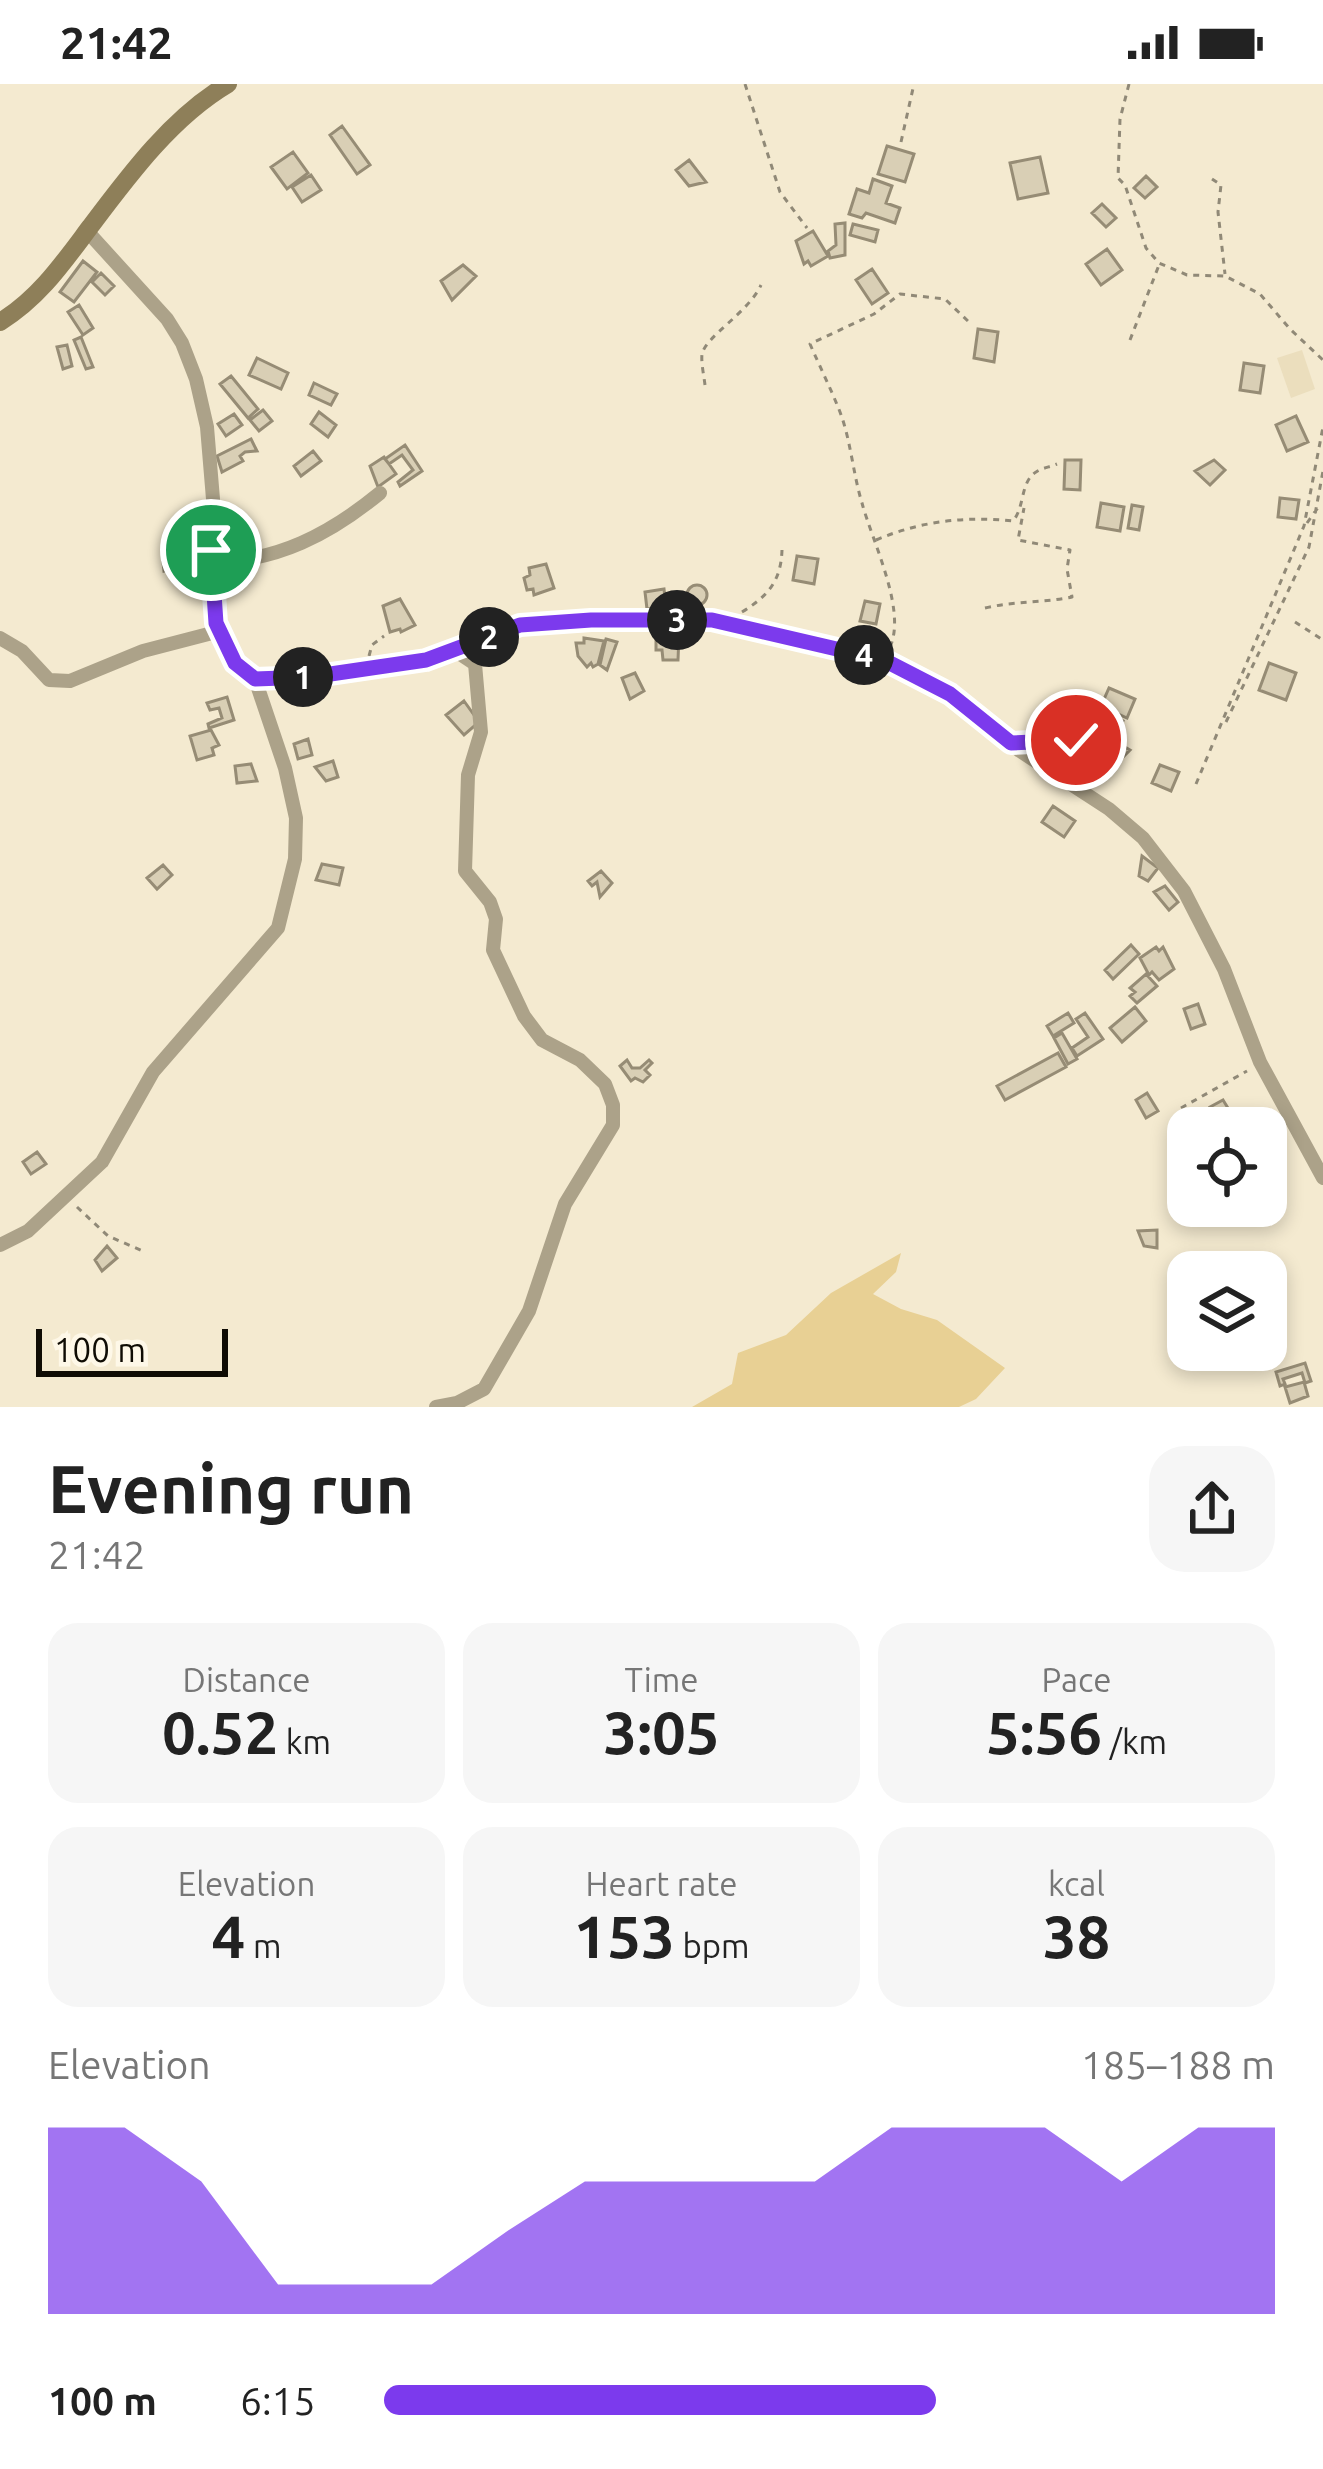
<!DOCTYPE html>
<meta charset="utf-8">
<style>
:root{--surface:#fff;--page:#f6f6f6;--text:#222;--muted:#767676;--accent:#7c3aed}
body{margin:0;font-family:Ubuntu,sans-serif;background:var(--page);color:var(--text);height:100vh;display:flex;flex-direction:column;font-size:45px;white-space:nowrap}
*{box-sizing:border-box;margin:0}
p{font-size:39px;color:var(--muted)}
.icon{flex:none;width:66px;height:66px;fill:none;stroke:currentColor;stroke-width:2;stroke-linecap:round;stroke-linejoin:round}
.map{position:relative;height:1323px;overflow:hidden}
.details{display:flex;flex-direction:column;background:var(--surface);flex:1}
.details>*{flex:none}
.buttons{position:absolute;left:1167px;top:1023px;display:grid;gap:24px}
.buttons a{display:grid;place-items:center;width:120px;height:120px;border-radius:24px;background:var(--surface);box-shadow:0 6px 18px #0003;font-size:60px}
.scale{position:absolute;left:36px;bottom:30px;width:192px;box-sizing:border-box;padding-left:12px;border:6px solid #0f0c04;border-top:0;font-size:33px;line-height:42px;white-space:nowrap;color:#0f0c04;-webkit-text-stroke:9px #fef8e8;paint-order:stroke}
.pin{position:absolute;display:grid;place-items:center;width:102px;height:102px;color:#fff;margin:-51px;border:6px solid #fff;border-radius:50%;box-shadow:0 3px 12px #0007}
.km{position:absolute;width:60px;height:60px;margin:-30px;border-radius:50%;background:#222;color:#fff;font-size:33px;line-height:60px;text-align:center}
.round{display:grid;place-items:center;flex:none;width:126px;height:126px;border-radius:36px;background:var(--page)}
.head{display:flex;align-items:center;justify-content:space-between;height:204px;padding:0 48px}
h1{font-size:66px;font-weight:700;line-height:90px}
.metrics{display:grid;grid-template-columns:repeat(3,1fr);gap:18px;height:204px;padding:12px 48px}
.metrics div{display:grid;align-content:center;border-radius:30px;background:var(--page);text-align:center}
.metrics b{font-size:60px;font-weight:700}
.metrics small{font-size:33px;font-weight:400}
.metrics p{font-size:33px}
.chart{height:336px;padding:24px 48px}
.chart p{display:flex;justify-content:space-between}
.chart svg{width:100%;height:216px;margin-top:12px;fill:var(--accent);opacity:.7}
ul{padding:0 48px;list-style:none;font-size:39px}
li{display:grid;grid-template-columns:192px 144px 1fr;align-items:center;height:90px}
li i{height:30px;border-radius:15px;background:var(--accent)}
.status{display:flex;justify-content:space-between;align-items:center;height:84px;padding:0 60px;background:var(--surface);direction:ltr}
.status svg{height:33px;fill:currentColor}
.map>svg:first-child{display:block}
.built{fill:#ebdebd}
.green{fill:#e8d094}
.building{fill:#d9cfb5;stroke:#968c75;stroke-width:3}
.lines{fill:none;stroke-linecap:round;stroke-linejoin:round}
.path{stroke:#908977;stroke-width:3;stroke-dasharray:6 6;stroke-linecap:butt}
.street{stroke:#aca289;stroke-width:14}
.secondary{stroke:#8e7f59;stroke-width:18}
.route-casing{stroke:#fff;stroke-width:24}
.route{stroke:#7c3aed;stroke-width:15}
</style>
<div class="status"><b>21:42</b><svg viewBox="0 0 49 12"><path d="M0 12V9h3v3zM5 12V6h3v6zM10 12V3h3v9zM15 12V0h3v12zM26 1h20v11H26zM47 4h2v5h-2z"/></svg></div>
<div class="map">
<svg width="1323" height="1323" viewBox="0 0 1323 1323">
<rect width="100%" height="100%" fill="#f4ead0"/>
<path class="built" d="M1302,266L1315,305L1291,314L1277,274Z"/>
<path class="green" d="M901,1169L896,1188L873,1210L901,1225L937,1236L1005,1284L976,1315L959,1323H692L732,1300L738,1269L786,1251L831,1209Z"/>
<path class="building" d="M342,42L370,81L357,90L330,51Z
M887,62L914,70L905,98L878,90Z
M293,68L308,89L287,105L271,83Z
M1040,73L1048,109L1018,115L1010,79Z
M689,76L706,98L689,102L676,86Z
M311,91L321,106L302,118L292,103Z
M1146,92L1157,103L1145,114L1134,104Z
M873,95L892,102L886,119L900,124L895,139L866,129L862,134L849,130L857,105L869,109Z
M1102,120L1116,134L1106,143L1092,129Z
M845,139V171L830,174L828,167L836,161L835,140Z
M853,140L878,146L875,158L850,151Z
M813,147L828,172L811,182L808,177L804,180L796,157Z
M1107,165L1122,186L1101,201L1086,180Z
M83,177L97,188L74,218L60,208Z
M463,181L476,192L452,216L441,197Z
M872,185L888,209L872,220L856,196Z
M101,189L114,202L105,211L92,198Z
M79,221L93,244L83,251L68,228Z
M978,245L998,248L994,278L974,274Z
M81,253L93,283L86,285L74,256Z
M67,261L72,282L63,285L57,263Z
M257,274L288,289L281,305L249,291Z
M1244,279L1264,282L1260,309L1240,306Z
M231,292L258,325L248,334L220,300Z
M314,299L337,310L331,321L309,311Z
M263,326L272,337L259,347L250,336Z
M319,328L336,341L328,353L311,340Z
M234,330L242,341L226,352L218,340Z
M1296,332L1308,358L1287,367L1276,341Z
M251,355L257,367L245,368L240,372L243,377L222,388L217,372Z
M405,361L422,387L400,402L398,398L413,386L402,371L389,380L385,375Z
M313,367L321,377L301,392L294,382Z
M384,373L396,390L378,403L370,382Z
M1065,376H1081L1080,406L1064,405Z
M1214,376L1225,386L1210,401L1195,387Z
M1280,414L1299,416L1296,435L1278,433Z
M1101,419L1124,423L1120,447L1097,443Z
M1132,421L1143,423L1139,446L1128,444Z
M179,460L185,481L164,487L163,478L172,474L169,463Z
M797,472L818,475L814,500L793,496Z
M546,480L554,504L534,511L533,505L527,506L524,494L530,491L529,484Z
M687 511a10 10 0 1 1 20 0a10 10 0 1 1-20 0Z
M664,505L666,523L647,525L645,508Z
M400,515L415,541L401,548L400,545L390,548L383,522Z
M865,517L880,520L876,540L860,537Z
M656,551H679L678,576H663L662,566H656Z
M584,554L604,557L598,580L593,583L591,579L587,583L578,572L576,559H584Z
M606,555L617,558L607,586L600,581Z
M1269,579L1296,589L1286,616L1259,606Z
M635,589L644,607L630,615L622,594Z
M1109,604L1135,615L1127,634L1101,622Z
M227,613L234,636L209,644L208,640L222,634L219,624L210,626L207,619Z
M464,617L479,638L464,651L446,631Z
M1097,623L1123,637L1115,654L1089,640Z
M211,646L219,661L212,664L214,671L197,676L190,652Z
M1110,654L1130,666L1118,678L1104,663Z
M308,655L312,671L298,675L294,660Z
M333,677L338,693L326,697L315,683Z
M251,680L257,697L237,699L235,682Z
M1160,681L1179,688L1171,707L1152,699Z
M1053,722L1075,737L1064,753L1042,738Z
M1142,772L1158,784L1148,797L1139,792Z
M322,780L343,784L339,801L316,796Z
M163,781L172,791L157,805L147,794Z
M601,787L612,799L600,813L597,798L592,802L588,797Z
M1165,802L1178,818L1169,826L1154,808Z
M1131,861L1139,870L1113,895L1105,886Z
M1156,863L1159,867L1163,863L1174,885L1159,896L1152,888L1149,891L1140,874Z
M1146,890L1157,902L1137,919L1130,912L1135,908L1130,904Z
M1198,920L1205,940L1191,945L1184,925Z
M1135,923L1146,937L1122,958L1110,944Z
M1068,929L1074,939L1053,952L1047,942Z
M1085,929L1103,955L1077,972L1072,964L1088,953L1076,935Z
M1062,949L1077,975L1068,980L1054,954Z
M1058,969L1066,983L1005,1016L997,1002Z
M627,976L632,984H640L649,976L652,979L645,986L650,991L643,998L635,994L631,997L620,982Z
M1147,1009L1158,1027L1146,1034L1136,1016Z
M1223,1016L1231,1029L1237,1025L1242,1032L1232,1044H1222L1210,1023Z
M1186,1038L1189,1044L1187,1068L1173,1045Z
M37,1068L46,1080L31,1090L23,1078Z
M1157,1146V1164L1144,1162L1138,1147Z
M107,1162L117,1174L102,1187L95,1176Z
M1305,1279L1311,1297L1305,1299L1302,1289L1283,1295L1285,1300L1280,1302L1276,1288Z
M1304,1298L1308,1312L1290,1319L1285,1303Z"/>
<g class="lines">
<path class="path" d="M745,0L780,108L807,144
M1129,0L1120,35L1118,94L1125,101L1146,164L1159,179L1187,191L1225,192L1260,210L1290,245L1323,276
M901,58L914,0
M1212,95L1221,101L1218,128L1225,190
M1130,256L1159,181
M705,301C704,292 701,279 702,270C706,252 748,229 761,201
M1307,439L1319,422
M183,443L198,452
M876,456C921,437 965,432 1013,437C1025,423 1020,398 1036,388C1042,384 1050,383 1057,380
M985,524C1015,517 1043,519 1072,513L1067,485L1070,466L1018,456L1024,424
M742,528C768,512 781,497 782,466
M1295,538L1323,556
M890,563C907,526 872,457 862,419C853,390 851,357 840,328C831,305 820,283 810,260L874,230L900,210L945,215L971,240
M369,572L372,561L384,552
M1226,638L1309,463L1323,387
M1030,659L1076,655
M1196,700L1304,442L1323,343
M1181,1024L1247,987
M77,1123L108,1152L145,1168"/>
<path class="street" d="M211,478C277,478 330,450 380,409
M0,554L22,567L49,596L70,597L143,567L220,547
M255,595L310,593L426,576L520,541L560,537L712,536L884,576L950,610L1020,667L1109,725L1143,754L1184,807L1224,885L1260,978L1323,1094
M0,1161L28,1147L102,1078L153,988L278,844L295,775L296,734L285,684L255,595L235,579L216,539L212,513L213,415L207,343L196,295L182,259L167,235L87,147
M436,1323L457,1319L484,1305L529,1227L565,1120L613,1041V1021L605,1000L580,976L542,956L524,932L493,866L496,835L490,818L465,787L468,691L481,648L475,580L454,566"/>
<path class="secondary" d="M0,238C39,214 63,179 90,143C129,91 172,33 228,0"/>
</g>
<g class="lines">
<defs>
<path id="route" d="M211,466L216,539L235,579L255,595L310,593L426,576L520,541L591,536H712L884,576L950,610L1011,659L1076,656"/>
</defs>
<use href="#route" class="route-casing"/>
<use href="#route" class="route"/>
</g>
</svg>
<div class="buttons">
<a><svg class="icon" aria-label="locate" viewBox="0 0 24 24"><circle cx="12" cy="12" r="6"/><path d="M12 2v4M12 18v4M2 12h4M18 12h4"/></svg></a>
<a><svg class="icon" aria-label="layers" viewBox="0 0 24 24"><path d="M12 4l9 5-9 5-9-5zM3 14l9 5 9-5"/></svg></a>
</div>
<div class="scale">100 m</div>
<div class="pin" style="left:211px;top:466px;background:#1e9e55"><svg class="icon" aria-label="arrive" viewBox="0 0 24 24"><path d="M6 21V4h12l-3 4 3 4H6"/></svg></div>
<div class="pin" style="left:1076px;top:656px;background:#d93025"><svg class="icon" aria-label="check" viewBox="0 0 24 24"><path d="M5 12l5 5 9-10"/></svg></div>
<b class="km" style="left:303px;top:593px">1</b>
<b class="km" style="left:489px;top:553px">2</b>
<b class="km" style="left:677px;top:536px">3</b>
<b class="km" style="left:864px;top:571px">4</b>
</div>
<section class="details">
<div class="head"><div><h1>Evening run</h1><p>21:42</p></div><a class="round"><svg class="icon" aria-label="share" viewBox="0 0 24 24"><path d="M12 15V3M7 8l5-5 5 5M5 13v7h14v-7"/></svg></a></div>
<div class="metrics">
<div><p>Distance</p><b>0.52<small> km</small></b></div>
<div><p>Time</p><b>3:05</b></div>
<div><p>Pace</p><b>5:56<small> /km</small></b></div>
</div>
<div class="metrics">
<div><p>Elevation</p><b>4<small> m</small></b></div>
<div><p>Heart rate</p><b>153<small> bpm</small></b></div>
<div><p>kcal</p><b>38</b></div>
</div>
<div class="chart"><p><span>Elevation</span>185–188 m</p>
<svg viewBox="0 0 160 44" preserveAspectRatio="none"><path d="M0 44V6L10 6L20 17L30 38L40 38L50 38L60 27L70 17L80 17L90 17L100 17L110 6L120 6L130 6L140 17L150 6L160 6V44z"/></svg>
</div>
<ul>
<li><b>100 m</b>6:15<i style="width:62%"></i></li>
</ul>
</section>
